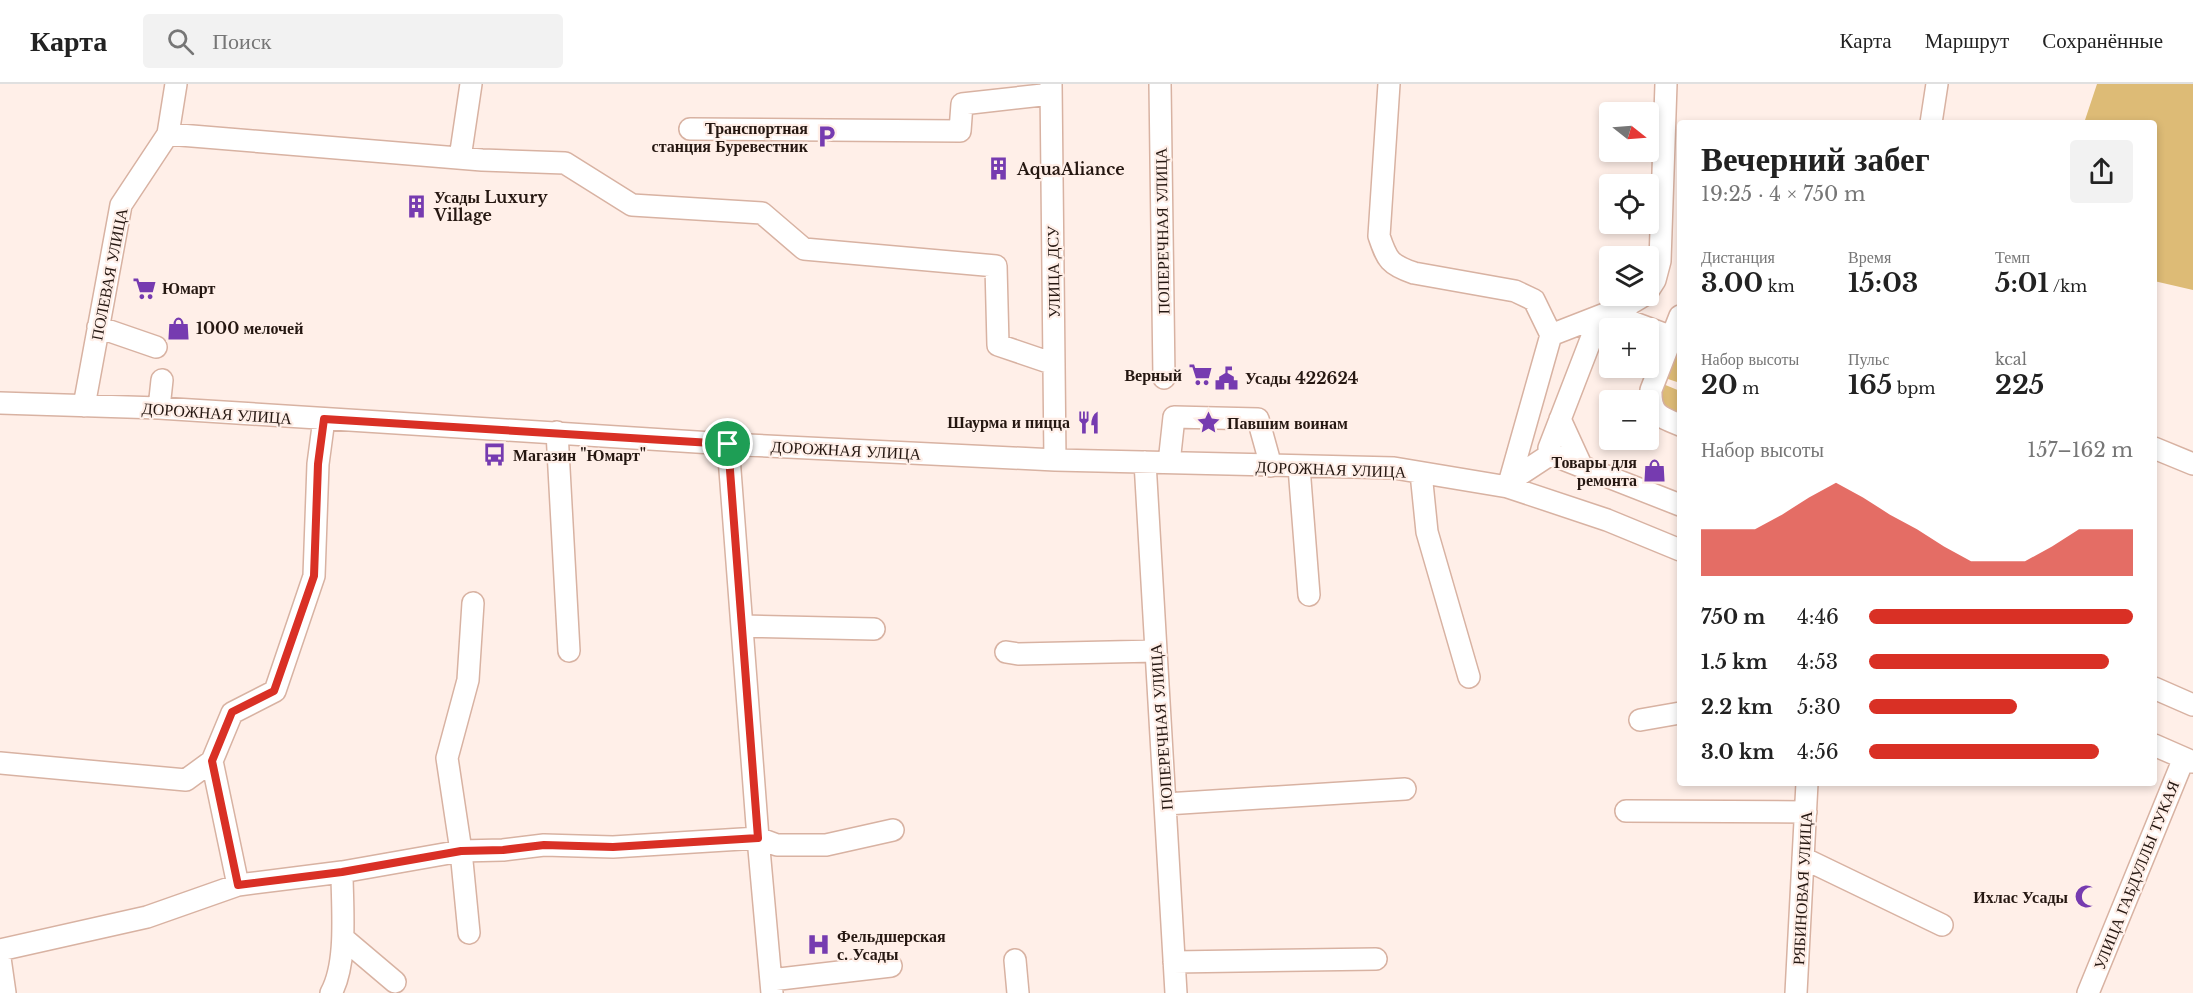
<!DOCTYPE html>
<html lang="ru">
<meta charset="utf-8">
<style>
:root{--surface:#fff;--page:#f2f2f2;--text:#222;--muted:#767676;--line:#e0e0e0;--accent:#d93025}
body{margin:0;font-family:"Libre Baskerville",serif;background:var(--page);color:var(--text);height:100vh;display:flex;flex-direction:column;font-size:22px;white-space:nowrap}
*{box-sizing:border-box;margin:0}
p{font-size:20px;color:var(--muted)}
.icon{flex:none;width:33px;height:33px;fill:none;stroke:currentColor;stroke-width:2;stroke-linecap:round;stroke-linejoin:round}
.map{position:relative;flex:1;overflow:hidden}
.side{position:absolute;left:1677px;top:36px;width:480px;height:666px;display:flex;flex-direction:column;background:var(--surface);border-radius:6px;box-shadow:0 3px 9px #0003}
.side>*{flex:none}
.needle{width:39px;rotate:107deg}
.tools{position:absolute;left:1599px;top:18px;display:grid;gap:12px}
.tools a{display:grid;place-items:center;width:60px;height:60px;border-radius:6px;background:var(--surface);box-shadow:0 3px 9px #0003;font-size:30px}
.pin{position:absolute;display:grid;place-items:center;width:51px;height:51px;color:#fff;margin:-26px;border:3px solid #fff;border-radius:50%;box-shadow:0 2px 6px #0007}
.round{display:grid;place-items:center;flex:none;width:63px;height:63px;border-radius:6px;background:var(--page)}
.head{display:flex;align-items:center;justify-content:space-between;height:102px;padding:0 24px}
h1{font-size:33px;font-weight:700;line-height:45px}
.stats{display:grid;grid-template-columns:repeat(3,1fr);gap:9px;height:102px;padding:6px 24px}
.stats div{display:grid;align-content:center}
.stats b{font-size:26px;font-weight:700}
.stats small{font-size:16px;font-weight:400}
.stats p{font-size:16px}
.chart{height:168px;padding:12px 24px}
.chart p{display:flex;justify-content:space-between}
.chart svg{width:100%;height:108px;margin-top:6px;fill:var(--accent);opacity:.7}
ul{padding:0 24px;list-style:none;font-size:20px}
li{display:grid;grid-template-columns:96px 72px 1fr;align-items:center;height:45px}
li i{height:15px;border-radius:8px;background:var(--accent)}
header{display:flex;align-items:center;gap:36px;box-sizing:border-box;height:84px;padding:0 30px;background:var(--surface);border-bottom:2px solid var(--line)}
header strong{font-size:28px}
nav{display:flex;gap:33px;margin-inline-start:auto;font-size:21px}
.search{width:420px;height:54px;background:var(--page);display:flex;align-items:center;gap:15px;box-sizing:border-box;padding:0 21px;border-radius:6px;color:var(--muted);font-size:22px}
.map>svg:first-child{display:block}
.green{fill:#ddbb76}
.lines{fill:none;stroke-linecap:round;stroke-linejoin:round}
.minor-casing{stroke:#d8b2a2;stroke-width:24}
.minor{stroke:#fff;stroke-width:21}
.route-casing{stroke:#fff;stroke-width:12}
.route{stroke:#d93025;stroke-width:8}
.labels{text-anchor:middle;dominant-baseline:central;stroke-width:4.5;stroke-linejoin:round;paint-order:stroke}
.poi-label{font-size:16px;font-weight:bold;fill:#251711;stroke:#ffefe8;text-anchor:start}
.street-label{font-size:16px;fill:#251711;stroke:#ffefe8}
</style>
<header>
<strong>Карта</strong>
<div class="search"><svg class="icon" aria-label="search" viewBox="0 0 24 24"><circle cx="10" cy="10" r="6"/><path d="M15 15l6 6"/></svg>Поиск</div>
<nav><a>Карта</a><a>Маршрут</a><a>Сохранённые</a></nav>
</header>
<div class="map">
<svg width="2193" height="909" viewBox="0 0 2193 909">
<rect width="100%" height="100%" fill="#ffefe8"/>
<path class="green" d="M2097,0H2193V206L2154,197V39H2084Z
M1680,271V299L1665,294L1673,275Z
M1663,300L1680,307V330C1662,323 1659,319 1663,300Z"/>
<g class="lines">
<defs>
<path id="minor" d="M1051,0L1055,376
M1160,0L1164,294
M1389,0L1379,152C1387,176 1390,181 1414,189L1515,207L1534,216L1551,251
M1931,39L1937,0
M690,45L960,47L962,20L1051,10
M168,50L482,76L565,79L632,121L762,129L804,165L996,182L998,261L1054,280
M460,74L471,0
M1648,207L1655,196L1660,177L1666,0
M1608,229L1680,256
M1600,232L1549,364L1550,368L1555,372L1680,421
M1680,232L1651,306C1650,330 1660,333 1680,341
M98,243L156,263
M0,319L159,324L728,360L1055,376L1394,384L1508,403L1607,436L1680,466
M84,322L121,121L168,50L176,0
M159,324L162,296
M1560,335L1582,383
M557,348L569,567
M728,360L758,754L772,909
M2154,364L2193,380
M1145,378L1176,909
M1169,379L1174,333L1258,335L1271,382
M1299,383L1309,511
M1421,389L1427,448L1469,593
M1510,397L1551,370
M1508,403L1551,251L1628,221L1643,212
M742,542L874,545
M1006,568L1018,570L1156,567
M2154,604L2193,621
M1640,636L1680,629
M2154,661L2193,678
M0,679L186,696L212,677
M1166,720L1405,705
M1626,727L1806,728
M1803,774L1942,841
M238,801L212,677L232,629L275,607L314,492L318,380L324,335
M469,849L461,767L447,674L468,596L473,519
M343,854L395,898
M0,866L147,833L238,801L342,788L461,767L503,766L544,761L613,763L758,754L777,761H826L893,746
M0,874L5,909
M1015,876L1018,909
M1174,878L1376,875
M771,896L891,882
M331,909C348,878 342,823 342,788
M1796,909L1807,699
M2088,909L2184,674"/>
</defs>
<use href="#minor" class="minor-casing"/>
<use href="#minor" class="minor"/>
</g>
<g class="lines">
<defs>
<path id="route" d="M324,335L728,360L758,754L613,763L544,761L503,766L461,767L342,788L238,801L212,677L232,628L274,607L314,492L318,380Z"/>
</defs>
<use href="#route" class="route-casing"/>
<use href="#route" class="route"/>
</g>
<defs>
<symbol id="parking-bare" viewBox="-9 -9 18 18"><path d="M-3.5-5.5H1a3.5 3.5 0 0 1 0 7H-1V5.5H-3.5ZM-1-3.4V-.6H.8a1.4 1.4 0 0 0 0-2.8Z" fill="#763bb0" stroke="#ffefe8" stroke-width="2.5" paint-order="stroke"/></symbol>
<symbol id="building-bare" viewBox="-9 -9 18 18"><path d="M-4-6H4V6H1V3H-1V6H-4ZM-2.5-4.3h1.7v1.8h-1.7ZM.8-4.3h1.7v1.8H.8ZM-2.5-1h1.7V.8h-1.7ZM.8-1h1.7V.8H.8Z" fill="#763bb0" stroke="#ffefe8" stroke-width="2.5" paint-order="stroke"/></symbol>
<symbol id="supermarket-bare" viewBox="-9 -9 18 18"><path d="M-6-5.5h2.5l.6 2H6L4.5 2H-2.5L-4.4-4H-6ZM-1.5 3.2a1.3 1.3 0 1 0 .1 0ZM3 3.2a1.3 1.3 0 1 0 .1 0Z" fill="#763bb0" stroke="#ffefe8" stroke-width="2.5" paint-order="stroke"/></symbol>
<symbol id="shop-bare" viewBox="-9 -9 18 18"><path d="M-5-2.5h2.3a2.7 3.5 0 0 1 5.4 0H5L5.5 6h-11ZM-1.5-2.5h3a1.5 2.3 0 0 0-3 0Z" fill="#763bb0" stroke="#ffefe8" stroke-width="2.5" paint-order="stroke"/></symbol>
<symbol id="civic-bare" viewBox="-9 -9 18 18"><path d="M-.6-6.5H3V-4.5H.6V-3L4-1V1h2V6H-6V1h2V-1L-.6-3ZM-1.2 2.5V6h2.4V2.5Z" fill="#763bb0" stroke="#ffefe8" stroke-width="2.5" paint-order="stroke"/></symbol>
<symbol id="restaurant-bare" viewBox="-9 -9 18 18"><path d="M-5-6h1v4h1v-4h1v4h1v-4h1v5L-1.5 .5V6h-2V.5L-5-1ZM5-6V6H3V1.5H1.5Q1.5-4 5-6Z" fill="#763bb0" stroke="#ffefe8" stroke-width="2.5" paint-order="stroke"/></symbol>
<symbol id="sight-bare" viewBox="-9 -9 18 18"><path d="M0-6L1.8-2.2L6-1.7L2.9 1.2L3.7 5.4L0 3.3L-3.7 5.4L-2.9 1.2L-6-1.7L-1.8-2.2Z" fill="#763bb0" stroke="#ffefe8" stroke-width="2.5" paint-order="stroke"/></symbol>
<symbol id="bus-bare" viewBox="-9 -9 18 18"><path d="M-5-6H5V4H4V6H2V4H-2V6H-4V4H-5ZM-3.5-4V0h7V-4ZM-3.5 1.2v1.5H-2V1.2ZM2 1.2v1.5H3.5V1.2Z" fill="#763bb0" stroke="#ffefe8" stroke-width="2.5" paint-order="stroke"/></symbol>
<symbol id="mosque-bare" viewBox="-9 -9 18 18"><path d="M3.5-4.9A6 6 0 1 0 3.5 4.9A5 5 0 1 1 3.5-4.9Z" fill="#763bb0" stroke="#ffefe8" stroke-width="2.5" paint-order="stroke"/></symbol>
<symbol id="hospital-bare" viewBox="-9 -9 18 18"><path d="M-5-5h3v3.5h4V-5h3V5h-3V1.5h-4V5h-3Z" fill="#763bb0" stroke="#ffefe8" stroke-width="2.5" paint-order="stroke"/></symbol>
</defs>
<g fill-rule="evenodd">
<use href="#parking-bare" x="810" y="36" width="33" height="33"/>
<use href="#building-bare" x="982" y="68" width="33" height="33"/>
<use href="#building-bare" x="400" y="106" width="33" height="33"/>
<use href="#supermarket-bare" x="128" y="188" width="33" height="33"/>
<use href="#shop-bare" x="162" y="228" width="33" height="33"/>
<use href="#supermarket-bare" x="1184" y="274" width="33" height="33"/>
<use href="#civic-bare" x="1210" y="278" width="33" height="33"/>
<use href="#restaurant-bare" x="1072" y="322" width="33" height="33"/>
<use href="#sight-bare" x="1192" y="322" width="33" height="33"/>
<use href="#bus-bare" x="478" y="354" width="33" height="33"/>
<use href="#shop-bare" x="1638" y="370" width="33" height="33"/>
<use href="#mosque-bare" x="2070" y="796" width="33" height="33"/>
<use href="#hospital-bare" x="802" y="844" width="33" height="33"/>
</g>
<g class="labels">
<g class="poi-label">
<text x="808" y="44" text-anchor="end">Транспортная<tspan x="808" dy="18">станция Буревестник</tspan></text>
<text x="1017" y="85">AquaAliance</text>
<text x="434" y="113">Усады Luxury<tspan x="434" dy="18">Village</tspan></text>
<text x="162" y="204">Юмарт</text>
<text x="196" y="244">1000 мелочей</text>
<text x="1182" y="291" text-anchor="end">Верный</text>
<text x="1245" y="294">Усады 422624</text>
<text x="1070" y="338" text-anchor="end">Шаурма и пицца</text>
<text x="1227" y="339">Павшим воинам</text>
<text x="513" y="371">Магазин "Юмарт"</text>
<text x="1637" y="378" text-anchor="end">Товары для<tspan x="1637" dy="18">ремонта</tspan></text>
<text x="2068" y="813" text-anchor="end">Ихлас Усады</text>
<text x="837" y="852">Фельдшерская<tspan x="837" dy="18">с. Усады</tspan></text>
</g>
<g class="street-label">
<text transform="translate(1162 147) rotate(-91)">ПОПЕРЕЧНАЯ УЛИЦА</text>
<text transform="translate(1053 188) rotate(-91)">УЛИЦА ДСУ</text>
<text transform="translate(109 190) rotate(-79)">ПОЛЕВАЯ УЛИЦА</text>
<text transform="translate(217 329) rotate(4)">ДОРОЖНАЯ УЛИЦА</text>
<text transform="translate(846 366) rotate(3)">ДОРОЖНАЯ УЛИЦА</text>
<text transform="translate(1331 385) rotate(2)">ДОРОЖНАЯ УЛИЦА</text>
<text transform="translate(1161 643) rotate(-94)">ПОПЕРЕЧНАЯ УЛИЦА</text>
<text transform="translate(2136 791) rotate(-68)">УЛИЦА ГАБДУЛЛЫ ТУКАЯ</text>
<text transform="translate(1802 804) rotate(-87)">РЯБИНОВАЯ УЛИЦА</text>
</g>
</g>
</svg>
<div class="tools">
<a><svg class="needle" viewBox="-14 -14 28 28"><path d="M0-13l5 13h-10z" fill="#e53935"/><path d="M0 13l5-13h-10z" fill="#767676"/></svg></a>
<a><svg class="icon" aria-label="locate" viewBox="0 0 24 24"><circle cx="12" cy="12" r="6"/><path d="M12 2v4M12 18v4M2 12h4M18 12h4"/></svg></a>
<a><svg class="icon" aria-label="layers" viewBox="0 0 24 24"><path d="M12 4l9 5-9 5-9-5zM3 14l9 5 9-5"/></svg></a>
<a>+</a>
<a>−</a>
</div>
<div class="pin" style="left:728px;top:360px;background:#1e9e55"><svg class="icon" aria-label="arrive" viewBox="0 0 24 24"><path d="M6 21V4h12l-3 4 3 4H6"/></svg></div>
<section class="side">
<div class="head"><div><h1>Вечерний забег</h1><p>19:25 · 4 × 750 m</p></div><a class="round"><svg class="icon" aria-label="share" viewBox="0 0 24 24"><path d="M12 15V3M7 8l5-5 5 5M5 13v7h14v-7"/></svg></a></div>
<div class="stats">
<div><p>Дистанция</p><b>3.00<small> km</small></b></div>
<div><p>Время</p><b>15:03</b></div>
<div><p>Темп</p><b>5:01<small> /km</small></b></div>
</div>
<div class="stats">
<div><p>Набор высоты</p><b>20<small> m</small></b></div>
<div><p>Пульс</p><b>165<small> bpm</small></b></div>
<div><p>kcal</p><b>225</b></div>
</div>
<div class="chart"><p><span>Набор высоты</span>157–162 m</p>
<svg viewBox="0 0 160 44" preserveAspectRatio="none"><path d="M0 44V25L10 25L20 25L30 19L40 12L50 6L60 12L70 19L80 25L90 32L100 38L110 38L120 38L130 32L140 25L150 25L160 25V44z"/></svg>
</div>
<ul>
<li><b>750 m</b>4:46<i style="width:100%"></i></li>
<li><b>1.5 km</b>4:53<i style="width:91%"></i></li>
<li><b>2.2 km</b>5:30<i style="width:56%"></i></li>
<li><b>3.0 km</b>4:56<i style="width:87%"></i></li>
</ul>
</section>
</div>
